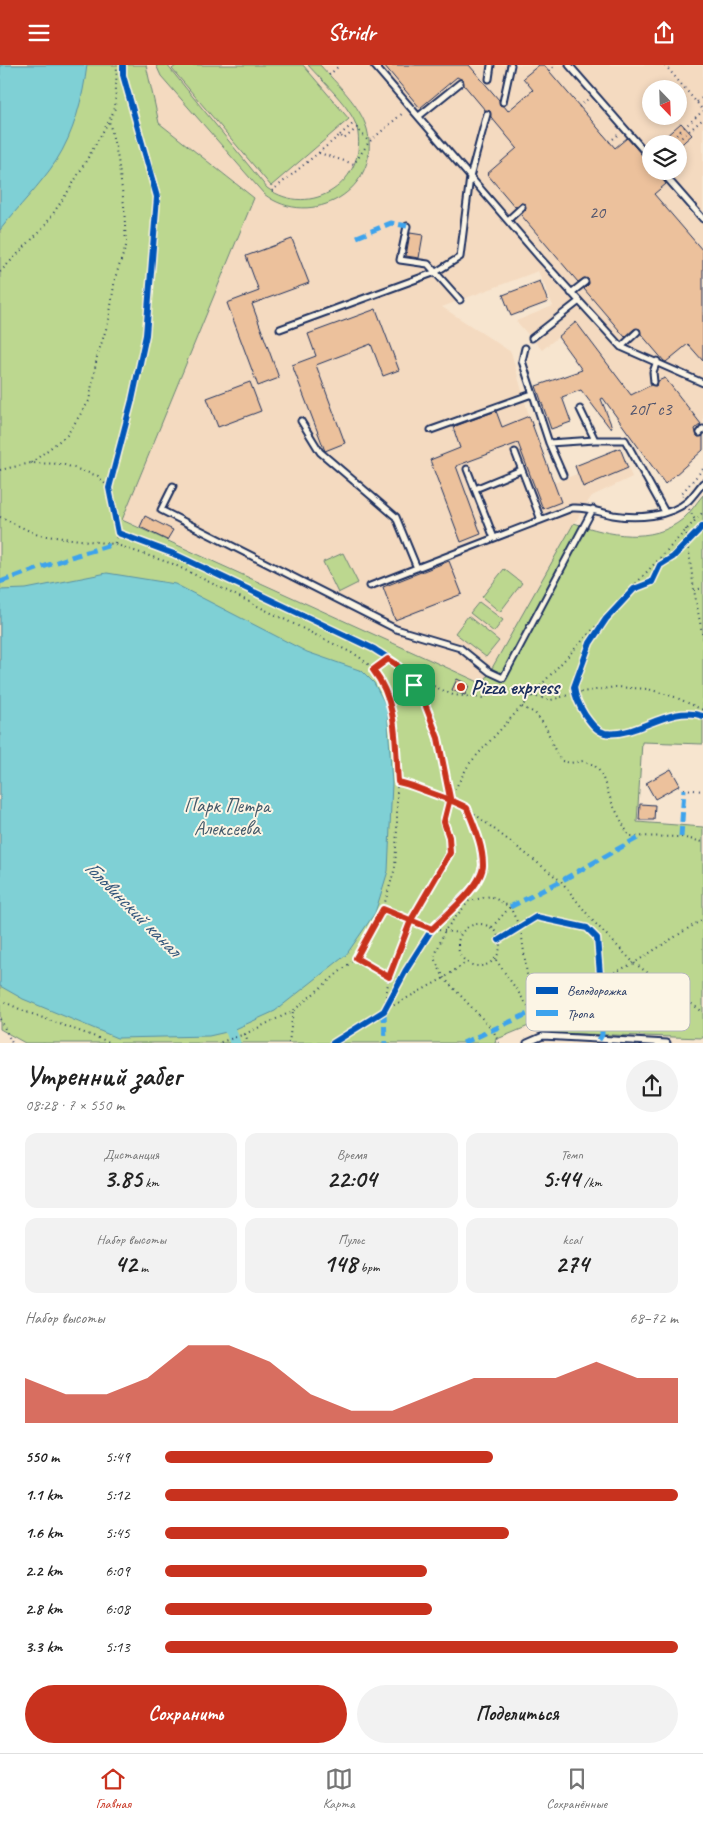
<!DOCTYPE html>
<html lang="ru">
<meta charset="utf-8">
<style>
:root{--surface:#fff;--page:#f2f2f2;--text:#222;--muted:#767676;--line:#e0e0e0;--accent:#c8321e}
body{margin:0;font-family:Caveat,sans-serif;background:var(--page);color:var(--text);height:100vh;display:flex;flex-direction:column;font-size:19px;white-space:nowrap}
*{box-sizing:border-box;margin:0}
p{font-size:16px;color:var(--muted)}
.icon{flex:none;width:28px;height:28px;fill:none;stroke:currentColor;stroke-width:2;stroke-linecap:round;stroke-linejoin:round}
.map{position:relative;height:978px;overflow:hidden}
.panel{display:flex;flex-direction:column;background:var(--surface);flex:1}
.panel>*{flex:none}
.needle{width:32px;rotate:157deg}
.buttons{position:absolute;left:642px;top:15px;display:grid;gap:10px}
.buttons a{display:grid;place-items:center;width:45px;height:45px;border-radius:50%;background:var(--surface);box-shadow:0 2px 8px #0003;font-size:25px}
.pin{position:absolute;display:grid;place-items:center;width:42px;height:42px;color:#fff;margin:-21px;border-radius:10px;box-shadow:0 2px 8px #0006}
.round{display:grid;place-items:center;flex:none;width:52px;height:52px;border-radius:26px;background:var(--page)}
.head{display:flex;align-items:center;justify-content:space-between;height:85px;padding:0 25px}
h1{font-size:28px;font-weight:700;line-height:38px}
.figures{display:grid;grid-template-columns:repeat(3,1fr);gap:8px;height:85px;padding:5px 25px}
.figures div{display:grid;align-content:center;border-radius:12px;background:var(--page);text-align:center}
.figures b{font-size:25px;font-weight:700}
.figures small{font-size:14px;font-weight:400}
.figures p{font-size:14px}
.chart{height:140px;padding:10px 25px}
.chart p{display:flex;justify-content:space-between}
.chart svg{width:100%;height:90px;margin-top:5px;fill:var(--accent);opacity:.7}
.primary-button{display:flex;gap:10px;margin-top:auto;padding:10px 25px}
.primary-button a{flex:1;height:58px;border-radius:30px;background:var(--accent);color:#fff;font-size:20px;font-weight:700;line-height:58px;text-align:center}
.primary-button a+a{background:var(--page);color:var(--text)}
ul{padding:0 25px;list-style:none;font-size:16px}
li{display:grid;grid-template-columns:80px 60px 1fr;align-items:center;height:38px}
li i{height:12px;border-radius:6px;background:var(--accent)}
header{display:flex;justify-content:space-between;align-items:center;height:65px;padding:0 25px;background:var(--accent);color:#fff;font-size:22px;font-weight:700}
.dock{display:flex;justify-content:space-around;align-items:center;height:70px;border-top:1px solid var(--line);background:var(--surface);font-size:14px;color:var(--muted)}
.dock a{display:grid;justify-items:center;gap:2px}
.dock .selected{color:var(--accent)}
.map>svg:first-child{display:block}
.built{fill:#f4dac0;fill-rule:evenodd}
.green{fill:#bcd78f;stroke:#6c8376}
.water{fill:#7fd0d5;stroke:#5790a5}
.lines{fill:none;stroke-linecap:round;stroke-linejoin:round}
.canal{stroke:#7fd0d5;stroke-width:11}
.building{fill:#ecc19c;stroke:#1b2f5e}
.service-casing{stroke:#1b2f5e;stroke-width:9}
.path{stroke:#1b2f5e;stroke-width:2;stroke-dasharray:1 4;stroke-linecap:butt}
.service{stroke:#fcf5e5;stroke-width:5}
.quiet{stroke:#3da3ed;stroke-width:5;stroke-dasharray:10 5;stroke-linecap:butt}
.cycleway-casing{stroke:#fcf5e5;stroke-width:9}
.cycleway{stroke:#0057b8;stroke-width:6}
.route-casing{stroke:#fff;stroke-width:10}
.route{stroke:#c8321e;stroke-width:6}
.poi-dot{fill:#c8321e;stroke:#fcf5e5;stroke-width:2}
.labels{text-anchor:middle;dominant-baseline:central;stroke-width:4;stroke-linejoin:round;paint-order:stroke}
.number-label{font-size:18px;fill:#4f546e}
.poi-label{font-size:20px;font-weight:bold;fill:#1b2f5e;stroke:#fcf5e5;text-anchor:start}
.park-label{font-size:20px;fill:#43596a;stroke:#fcf5e5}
.water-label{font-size:21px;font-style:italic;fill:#34577c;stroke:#fcf5e5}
.key{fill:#fcf5e5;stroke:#b8babc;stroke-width:1}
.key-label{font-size:14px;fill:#1b2f5e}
</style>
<header><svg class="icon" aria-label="menu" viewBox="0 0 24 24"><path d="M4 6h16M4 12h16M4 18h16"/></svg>Stridr<svg class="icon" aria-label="share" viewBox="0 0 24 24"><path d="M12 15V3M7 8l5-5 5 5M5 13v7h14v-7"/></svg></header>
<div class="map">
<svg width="703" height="978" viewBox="0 0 703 978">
<rect width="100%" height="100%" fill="#f7e5cf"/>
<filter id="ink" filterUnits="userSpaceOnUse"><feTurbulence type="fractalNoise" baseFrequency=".02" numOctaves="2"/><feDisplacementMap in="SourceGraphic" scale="10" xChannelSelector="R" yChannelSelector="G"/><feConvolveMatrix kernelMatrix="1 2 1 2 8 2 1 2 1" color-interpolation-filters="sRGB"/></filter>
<g filter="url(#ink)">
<path class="built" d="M146,0H703V385L686,402L665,419L558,272L542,285L516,256L553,241L538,206L442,242L511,287L529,351L554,418L577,409L575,401L620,383L632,412L592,431L584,442L484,619L122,454L254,133L159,58ZM651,24H679V51H651ZM651,79H679V106H651Z"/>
<path class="green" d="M0,0H146L159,58L254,133L122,455L483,619L574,458C609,470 651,480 683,454C691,447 696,438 703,430V679L642,677L637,757L703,762V973L552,968L543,955L495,975L496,978H25L0,964Z
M156,0H167L267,123C311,155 369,116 357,63C352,43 322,16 308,0H320C337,19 360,40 367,64C383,124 311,166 264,129L161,11Z
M177,0H303L349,54L271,121L172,4Z
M343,488L358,518L338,528L323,497Z
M504,504L522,518L500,547L482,532Z
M479,537L503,555L494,567L470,548Z
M468,551L499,576L486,592L455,568Z"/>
<path class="water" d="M0,0H87C83,33 74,68 56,96C40,120 18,142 0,165Z
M107,508L175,519L307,587L362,606L374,618L387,642L392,718L388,806L375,848L346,890L275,946L231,966L209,971L117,973L23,934L0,921V525L26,524Z"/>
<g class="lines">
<path class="canal" d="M220,955L231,966L235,978"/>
</g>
<path class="building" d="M384,0H469L499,35L500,40L504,41L508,46L533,25L523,13L539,0H544L615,83L627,73L644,92L649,91L651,83V106H656L666,119L654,129L703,186V296L688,279L666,297L664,296L641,269L640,264H634L625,272L584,224L589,219L588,214L584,213L578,217L521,150L526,144L525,139L521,138L515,142L487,109L517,83L491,52L490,46L485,45L464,20L463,15L457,12L420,43Z
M681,58L692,70L685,76L682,79H657Z
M410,168L423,170L419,193L406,191Z
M292,174L309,218L252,239L279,313L258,321L227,238L259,226L246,191Z
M540,216L548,237L511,251L503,230Z
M376,244L399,305L383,311L371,279L316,300L345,378L325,386L292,300L316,291L308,269Z
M576,257L631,330L651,320L656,321L658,316L665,313L701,359L695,364L696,368L698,372L703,371V385L665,419L603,333L601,334L612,362L610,363L581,325L562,332L571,357L551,364L536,321L582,305L558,272Z
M250,317L261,346L218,362L207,333Z
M496,346L502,362L529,351L561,437L543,444L518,378L456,401L481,469L461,477L430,395L460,383L453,362Z
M620,383L628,403L583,422L575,401Z
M145,451L173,465L167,475L140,462Z
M449,496L462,529L395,555L383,522Z
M457,614L469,620L465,630L452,625Z
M671,704L680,720L655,734L646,718Z
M640,739L655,740L654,755H639Z"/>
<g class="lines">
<defs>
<path id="service" d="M374,0L540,193L621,282L703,318
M569,0L646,88
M489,14L491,0
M503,37L511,0
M419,51L460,18
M661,106L703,154
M508,155L522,142
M407,161L400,195L428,199L460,235
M571,228L585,217
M280,264L436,207L460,192L470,112L487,49
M532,273L578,237
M621,282L637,267
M525,283L522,296L549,378L563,410
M654,317L653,307L657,296
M580,344L595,375H625L665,447
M301,356L320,387L396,452L417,503
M431,365L532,329
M700,368L703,364
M549,378L595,375
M515,387L541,455
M467,404L494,473
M173,421L161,445L396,564L460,583L490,607L503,613L593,444
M475,424L521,405
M370,521L572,443C587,442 598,447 613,450C636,454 670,452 688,436C693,431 698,424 703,418
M527,978L543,971L667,978"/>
</defs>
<use href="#service" class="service-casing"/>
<path class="path" d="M665,0L703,45
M549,6L555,0
M329,10L340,0
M697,37L703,32
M579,42L589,33
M340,70L355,57
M609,77L619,69
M665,79L703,46
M674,79L703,54
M649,80L665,68
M679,87L681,85
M319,88L354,99L369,77L404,47
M650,99L651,98
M272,126L340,70L344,74L357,63L369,77
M0,207L44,162L71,122L109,56L115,43L117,0
M31,398L67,370L89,336L97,292L109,255L115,213L126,181L124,140L118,94L109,56
M0,405L31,398L62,399L98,411L109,423
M683,431L681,429L703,404
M689,444L695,455
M0,452L38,470L114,479L173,499L358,591L369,600L380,614L387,627L392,645L397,717V763L395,803L383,844L356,893L293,946L245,969L218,978
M686,464L694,525L703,573
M115,478L118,468
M694,525L703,523
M373,605L388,594
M414,621L431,620L453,630L483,633L494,626L498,619
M532,631L551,635L575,628L616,622L648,624L675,632L703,645
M522,642L535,648L546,662L556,688L562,696L570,698L583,696L594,700L601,708L612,738L629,771L681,772L703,777
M397,717L415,720L430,728L450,733L467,743L561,816L592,855L634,898L703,947
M684,724L703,726
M383,844L432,864L459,868
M458 880a21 21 0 1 1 42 0a21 21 0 1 1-42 0Z
M492,862L510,842
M356,893L389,911
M496,895L532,947L540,964
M0,935L24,946L112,978
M385,945L444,913L465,898
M384,946L389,911L411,855L450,787L449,772L443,757L446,746L450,733L469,699L554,606L703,447
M0,954L12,978
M245,969L248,978
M289,978L293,946
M499,978L493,965L444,913L434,893L445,865L469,836L491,831L510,842L521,865L532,947L634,898L703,854"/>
<use href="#service" class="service"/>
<path class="quiet" d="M357,172L391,158L407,161
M0,517L77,490L114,479
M681,772L684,724
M510,842L561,816L641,771
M384,946L385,978
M599,975L602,970V930
M463,978L532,947"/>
<defs>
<path id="cycleway" d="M123,0V10L157,132L146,270L132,335L109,423L118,468L174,489L374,584C381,589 390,593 396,599C434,633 441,686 450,733
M703,461L673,492L660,500L652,517L634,524L606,554L590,578L574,622C575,632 580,642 585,650C590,657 596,666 605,668C636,673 670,639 703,651
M499,875L536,852L587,863L597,873L602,934
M333,978L384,946L406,905L432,864L476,819L483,801L480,779L467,743"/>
</defs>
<use href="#cycleway" class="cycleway-casing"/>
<use href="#cycleway" class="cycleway"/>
</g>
</g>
<g class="lines" filter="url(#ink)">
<defs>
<path id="route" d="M414,620L425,639L438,673L450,733L444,757L449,772L450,788L411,855L389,912L356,893L383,844L432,864C447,849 483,820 483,800C483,780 474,761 467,743C455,736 444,733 431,728C419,724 410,719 398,717C395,678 398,637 373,605L388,594L396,599L414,620"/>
</defs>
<use href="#route" class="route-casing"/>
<use href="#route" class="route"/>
</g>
<circle class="poi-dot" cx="461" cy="622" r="5"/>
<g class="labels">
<g class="number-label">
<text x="597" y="147">20</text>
<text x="650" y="344">20Г с3</text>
</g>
<g class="poi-label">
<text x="471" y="622">Pizza express</text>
</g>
<g class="park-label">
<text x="227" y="740">Парк Петра<tspan x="227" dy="23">Алексеева</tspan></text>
</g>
<g class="water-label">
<text transform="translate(133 843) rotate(45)">Головинский канал</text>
</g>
</g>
<rect x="526" y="908" width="164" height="58" rx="8" class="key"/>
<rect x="536" y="922" width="22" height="7" fill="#0057b8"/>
<rect x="536" y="945" width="22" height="6" fill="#3da3ed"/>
<g class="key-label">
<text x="567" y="930">Велодорожка</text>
<text x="567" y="953">Тропа</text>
</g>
</svg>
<div class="buttons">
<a><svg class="needle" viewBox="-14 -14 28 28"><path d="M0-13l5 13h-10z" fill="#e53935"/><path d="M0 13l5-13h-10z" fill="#767676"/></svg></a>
<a><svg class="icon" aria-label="layers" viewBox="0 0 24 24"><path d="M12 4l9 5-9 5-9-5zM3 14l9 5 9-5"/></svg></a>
</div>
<div class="pin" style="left:414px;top:620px;background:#1e9e55"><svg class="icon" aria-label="arrive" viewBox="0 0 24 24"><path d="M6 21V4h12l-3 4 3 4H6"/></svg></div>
</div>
<section class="panel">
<div class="head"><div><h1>Утренний забег</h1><p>08:28 · 7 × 550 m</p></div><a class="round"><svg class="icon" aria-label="share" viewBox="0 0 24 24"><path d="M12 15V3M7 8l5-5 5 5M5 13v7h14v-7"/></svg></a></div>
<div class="figures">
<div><p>Дистанция</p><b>3.85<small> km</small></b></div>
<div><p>Время</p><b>22:04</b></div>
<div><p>Темп</p><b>5:44<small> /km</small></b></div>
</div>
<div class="figures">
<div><p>Набор высоты</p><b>42<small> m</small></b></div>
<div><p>Пульс</p><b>148<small> bpm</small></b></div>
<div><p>kcal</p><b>274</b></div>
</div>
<div class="chart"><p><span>Набор высоты</span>68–72 m</p>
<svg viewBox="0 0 160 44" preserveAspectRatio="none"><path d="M0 44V22L10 30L20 30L30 22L40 6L50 6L60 14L70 30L80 38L90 38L100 30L110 22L120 22L130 22L140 14L150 22L160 22V44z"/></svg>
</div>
<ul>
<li><b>550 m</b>5:49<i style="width:64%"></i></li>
<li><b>1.1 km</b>5:12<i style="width:100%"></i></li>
<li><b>1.6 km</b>5:45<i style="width:67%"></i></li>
<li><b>2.2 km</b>6:09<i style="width:51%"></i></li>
<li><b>2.8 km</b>6:08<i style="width:52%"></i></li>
<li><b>3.3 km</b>5:13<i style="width:100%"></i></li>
</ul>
<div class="primary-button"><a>Сохранить</a><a>Поделиться</a></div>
</section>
<nav class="dock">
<a class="selected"><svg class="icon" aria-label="home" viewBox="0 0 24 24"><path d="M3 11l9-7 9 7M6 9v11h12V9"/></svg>Главная</a>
<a><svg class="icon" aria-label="map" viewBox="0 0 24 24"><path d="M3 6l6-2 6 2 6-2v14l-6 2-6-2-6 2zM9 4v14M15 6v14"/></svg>Карта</a>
<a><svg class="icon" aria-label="saved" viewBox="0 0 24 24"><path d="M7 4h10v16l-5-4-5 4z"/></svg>Сохранённые</a>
</nav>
